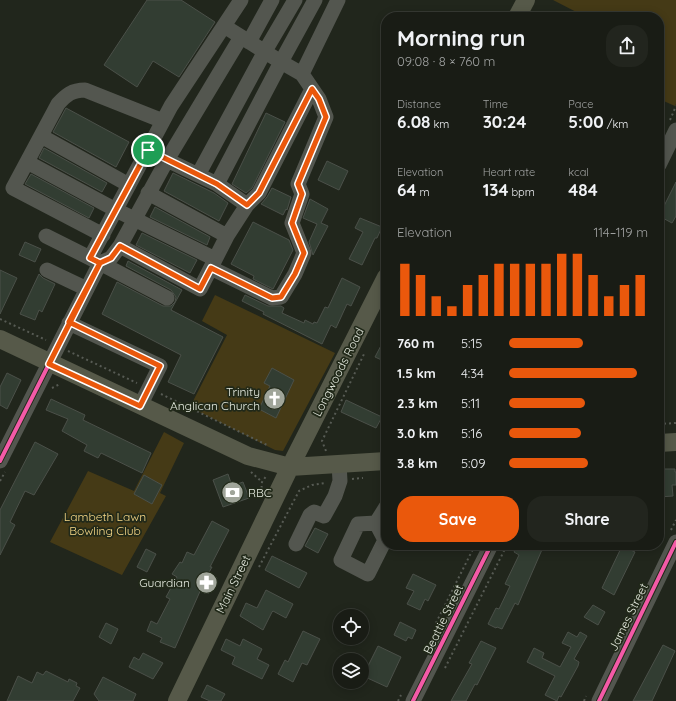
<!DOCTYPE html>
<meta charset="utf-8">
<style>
:root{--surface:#191c15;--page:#22251e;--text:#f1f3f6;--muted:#9fa1a0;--line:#373a34;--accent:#ea580c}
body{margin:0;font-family:Quicksand,sans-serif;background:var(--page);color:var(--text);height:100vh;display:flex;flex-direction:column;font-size:15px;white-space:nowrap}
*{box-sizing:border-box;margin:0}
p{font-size:13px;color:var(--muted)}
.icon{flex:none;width:22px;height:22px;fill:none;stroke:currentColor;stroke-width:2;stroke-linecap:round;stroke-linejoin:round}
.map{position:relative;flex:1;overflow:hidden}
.side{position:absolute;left:381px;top:12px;width:283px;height:538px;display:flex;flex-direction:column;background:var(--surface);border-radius:16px;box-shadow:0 2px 10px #0003,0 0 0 1px var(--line)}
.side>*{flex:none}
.buttons{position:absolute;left:333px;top:609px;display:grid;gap:8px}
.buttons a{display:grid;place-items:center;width:36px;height:36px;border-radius:50%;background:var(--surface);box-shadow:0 2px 10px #0003,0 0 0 1px var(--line);font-size:20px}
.pin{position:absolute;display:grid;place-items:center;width:34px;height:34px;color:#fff;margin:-17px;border:2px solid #fff;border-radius:50%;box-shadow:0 1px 4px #0007}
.round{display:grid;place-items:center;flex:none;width:42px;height:42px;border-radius:16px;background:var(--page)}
.overview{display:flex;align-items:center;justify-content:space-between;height:68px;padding:0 16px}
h1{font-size:22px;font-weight:700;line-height:30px}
.metrics{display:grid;grid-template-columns:repeat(3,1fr);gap:6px;height:68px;padding:4px 16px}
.metrics div{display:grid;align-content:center}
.metrics b{font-size:17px;font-weight:700}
.metrics small{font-size:11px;font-weight:400}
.metrics p{font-size:11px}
.chart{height:112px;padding:8px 16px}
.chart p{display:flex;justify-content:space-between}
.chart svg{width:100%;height:72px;margin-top:4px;stroke:var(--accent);stroke-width:6}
.button{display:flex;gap:8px;margin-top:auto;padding:8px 16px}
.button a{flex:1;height:46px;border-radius:16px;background:var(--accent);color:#fff;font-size:16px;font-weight:700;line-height:46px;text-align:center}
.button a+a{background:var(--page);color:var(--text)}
ul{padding:0 16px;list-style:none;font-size:13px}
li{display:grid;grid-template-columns:64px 48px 1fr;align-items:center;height:30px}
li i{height:10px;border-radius:5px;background:var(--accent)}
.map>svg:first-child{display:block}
.green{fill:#453a16}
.building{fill:#323d32;stroke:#4b5049}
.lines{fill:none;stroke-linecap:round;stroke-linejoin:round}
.path{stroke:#575b54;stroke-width:2;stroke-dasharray:2 3;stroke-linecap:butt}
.minor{stroke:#53564f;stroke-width:15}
.major{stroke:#565949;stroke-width:18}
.cycleway-casing{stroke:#212919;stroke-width:6}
.cycleway{stroke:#f35aa7;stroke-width:4}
.route-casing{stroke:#fff;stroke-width:8}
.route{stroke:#ea580c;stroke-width:5}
.labels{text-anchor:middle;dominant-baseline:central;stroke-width:3.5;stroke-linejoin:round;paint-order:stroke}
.street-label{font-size:12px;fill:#e4e9de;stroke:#212919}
.poi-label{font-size:12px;fill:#e4e9de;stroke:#212919;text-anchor:end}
.park-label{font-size:12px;fill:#f8d887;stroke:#212919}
</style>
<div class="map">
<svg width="676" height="701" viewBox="0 0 676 701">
<rect width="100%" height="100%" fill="#21261c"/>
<path class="green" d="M553,0H676V104L675,106L659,99V17H586Z
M215,295L335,353L283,451L275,450L190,407L227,335L202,321Z
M164,432L184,443L160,493L166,496L122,575L50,542L88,471L134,491Z"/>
<path class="building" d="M147,0H181L215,22L179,77L153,61L137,87L104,65Z
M66,108L129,142L116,167L53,132Z
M266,113L285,122L252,188L246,193L232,184Z
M44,148L107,183L102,192L39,158Z
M327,161L348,171L339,190L318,180Z
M173,173L214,193L228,203L219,221L164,191Z
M31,174L94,208L89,218L25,184Z
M676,182V216L672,223L659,216Z
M272,188L291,197L287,210L286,209L283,215L261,204L267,197Z
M310,199L328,209L321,223L328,226L313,255L309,242L317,224L303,218Z
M155,207L210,237L207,245L150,217Z
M360,218L382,227L377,238H375L362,265L349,259L363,232L355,228Z
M253,222L289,240L293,250L273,289L253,279L254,276L231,264Z
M142,233L197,260L190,273L136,245Z
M25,242L41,249L35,262L19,255Z
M128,261L182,290L171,310L223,337L194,394L168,382L181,355L102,314L117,282L163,306H171L175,302L176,297L171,290L126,266Z
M0,270L17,278L0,314Z
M39,274L43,278L55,284L42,312L39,310L35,320L20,314Z
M342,278L360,287L351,306L347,304L336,328L331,325L322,344L263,314L264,312L242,301L245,295L268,306H281L284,308L282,313L304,323L305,320L313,324L314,322L317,323L325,307L328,308Z
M386,336V362L375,357Z
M272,368L294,380L276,418L259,409L270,386L264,383Z
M7,373L21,380L7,409L0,405V387Z
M51,399L85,415L83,420L151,453L142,473L101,453L98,458L84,451L87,445L62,431L68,419L46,410Z
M346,400L382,417L376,428L341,412Z
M35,442L58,454L34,495L25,491L10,522L15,525L0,555V510Z
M662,469H675V472H676V485H672L673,496L659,497V478H662Z
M228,474L232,486L243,482L249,498L223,507L213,480Z
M144,475L162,485L152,504L134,494Z
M212,521L229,530L210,567H212L208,574L217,578L209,593L201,589L175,648L160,642L162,638L147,631L151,621L157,624L170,599L166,597L177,577L172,574L180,562L182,563L187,552L194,555Z
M315,528L328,534L318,553L305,546Z
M518,545H544L518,605L515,603L502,629L497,627L496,628L488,624L496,608L499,609L510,586L505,584L519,555L514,552Z
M622,546L635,552L614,595L602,588Z
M146,549L156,554L147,572L137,567Z
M272,556L307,573L299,588L265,570Z
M413,574L436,585L428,601L425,599L420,610L407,604L414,591L406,588Z
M266,590L293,604L286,618L273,611L272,612L263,630L240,616L246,603L257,608Z
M593,605L605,612L598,625L584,617Z
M400,622L416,630L412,639L408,637L406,641L394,635Z
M106,623L118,629L111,644L99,637Z
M303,631L320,639L307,665L302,663L293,682L278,674L285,660L288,662Z
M568,632L577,637L580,632L587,636L574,659L579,662L578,666L561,697L559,696L557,701L545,695L555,676L527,662L534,648L544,653L542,658L560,667L571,647L562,643Z
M226,639L240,646L243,639L262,649L257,659L269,665L262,679L232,664L235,657L221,650Z
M481,641L496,648L477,685L475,684L466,701H451L472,664L469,663Z
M663,645L675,651L652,701H633Z
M378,646L401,657L387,687L363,676Z
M143,653L163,663L153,679L129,667L134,657L139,660Z
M46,671L68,682L69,679L77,683L76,686L80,688L73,701H7L18,676L32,683L37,672L43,675Z
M103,677L136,694L133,701H99L94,694Z
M207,685L225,694L221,701H210L201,697Z"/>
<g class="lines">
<path class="path" d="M670,120L676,106
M659,183L662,177
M384,263L386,258
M0,319L46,340
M68,351L137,383
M52,388L60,384
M161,394L269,446
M659,424L676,423
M326,451L322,441L365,352
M251,472L262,482
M352,479L363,478
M0,481L5,472
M261,493L262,482L267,475
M671,530L676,520
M259,567L299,491L312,485L325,483
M436,623L475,545
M445,668L507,545
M398,701L401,695
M584,701L586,696"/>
<path class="minor" d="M249,42L272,0
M302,74L338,0
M41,136L129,185
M148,150L167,160L241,37
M27,162L116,210L215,259
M659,165L676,130
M198,175L265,51L295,0
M148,193L227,236
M247,205L259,193L312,89
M103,235L13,188L58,104C66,95 72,90 85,90L163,121
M120,246L200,289L227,236L247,205L217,184
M90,258L171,106L241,0
M100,263L111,258L120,246L167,160L217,184L281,62L224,26
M100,263L167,298
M211,268L272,298L281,297L295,274L304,253L292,223L302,194L298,184L326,117L319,99L302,74L281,62L315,0
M47,270L87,289
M69,323L160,366L140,406
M0,461L100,263L46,236
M376,523L385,540L368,574L341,560L358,524Z
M376,523L386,507
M296,544L310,515L314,512L324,516L335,496L340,481L339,464
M413,701L491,545
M599,701L676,542"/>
<path class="major" d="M517,17L526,0
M0,339L248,456L290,467L386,461
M659,443L676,442
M177,701L290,467L386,277"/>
<defs>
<path id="cycleway" d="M0,461L49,364
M413,701L491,545
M599,701L676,542"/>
</defs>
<use href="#cycleway" class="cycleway-casing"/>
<use href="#cycleway" class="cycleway"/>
</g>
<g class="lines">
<defs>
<path id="route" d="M148,150L90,258L100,263L69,322L160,366L140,406L49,364L100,263L111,258L120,246L200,289L211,268L272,298L281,297L295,274L304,253L292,223L302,194L298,184L326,117L319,99L312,89L259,193L247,205L217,184L148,150"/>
</defs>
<use href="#route" class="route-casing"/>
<use href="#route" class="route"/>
</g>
<defs>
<symbol id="church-disc" viewBox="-11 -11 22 22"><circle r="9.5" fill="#a0a59a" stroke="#212919"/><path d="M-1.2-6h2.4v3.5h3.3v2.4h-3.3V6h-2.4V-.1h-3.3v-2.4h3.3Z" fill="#fff"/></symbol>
<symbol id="bank-disc" viewBox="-11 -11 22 22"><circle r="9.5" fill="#a0a59a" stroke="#212919"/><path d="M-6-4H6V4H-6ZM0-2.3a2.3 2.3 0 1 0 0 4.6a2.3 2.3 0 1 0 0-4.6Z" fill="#fff"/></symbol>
<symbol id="pharmacy-disc" viewBox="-11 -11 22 22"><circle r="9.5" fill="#a0a59a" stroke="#212919"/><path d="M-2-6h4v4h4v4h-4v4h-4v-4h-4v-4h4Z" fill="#fff"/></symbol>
</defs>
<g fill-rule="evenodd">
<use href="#church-disc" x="262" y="386" width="25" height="25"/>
<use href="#bank-disc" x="220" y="480" width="25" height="25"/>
<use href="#pharmacy-disc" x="194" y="570" width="25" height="25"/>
</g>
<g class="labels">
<g class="street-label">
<text transform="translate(338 372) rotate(-63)">Longwoods Road</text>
<text transform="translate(233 584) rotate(-64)">Main Street</text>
<text transform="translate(628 617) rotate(-64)">James Street</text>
<text transform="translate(443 619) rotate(-64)">Beattie Street</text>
</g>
<g class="poi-label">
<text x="260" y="391">Trinity<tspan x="260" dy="14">Anglican Church</tspan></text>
<text x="248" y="492" text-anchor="start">RBC</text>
<text x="190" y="582">Guardian</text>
</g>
<g class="park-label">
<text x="105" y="516">Lambeth Lawn<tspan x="105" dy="14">Bowling Club</tspan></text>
</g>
</g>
</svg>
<div class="buttons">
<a><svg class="icon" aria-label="locate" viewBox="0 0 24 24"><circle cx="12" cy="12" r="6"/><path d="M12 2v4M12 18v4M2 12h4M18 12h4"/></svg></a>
<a><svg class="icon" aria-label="layers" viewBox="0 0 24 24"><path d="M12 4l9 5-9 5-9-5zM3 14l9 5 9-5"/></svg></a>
</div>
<div class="pin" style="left:148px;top:150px;background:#1e9e55"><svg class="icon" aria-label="arrive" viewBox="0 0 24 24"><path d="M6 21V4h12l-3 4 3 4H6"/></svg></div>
<section class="side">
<div class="overview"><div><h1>Morning run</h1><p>09:08 · 8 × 760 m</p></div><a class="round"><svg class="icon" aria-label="share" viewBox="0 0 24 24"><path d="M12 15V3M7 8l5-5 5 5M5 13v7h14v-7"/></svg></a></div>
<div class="metrics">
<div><p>Distance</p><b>6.08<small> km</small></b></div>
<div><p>Time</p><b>30:24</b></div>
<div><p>Pace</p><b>5:00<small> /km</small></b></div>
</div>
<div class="metrics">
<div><p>Elevation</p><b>64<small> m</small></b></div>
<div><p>Heart rate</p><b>134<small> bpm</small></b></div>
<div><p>kcal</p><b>484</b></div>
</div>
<div class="chart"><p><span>Elevation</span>114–119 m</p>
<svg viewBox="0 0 160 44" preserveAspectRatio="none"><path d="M5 44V12M15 44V19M25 44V32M35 44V38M45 44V25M55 44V19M65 44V12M75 44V12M85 44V12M95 44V12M105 44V6M115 44V6M125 44V19M135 44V32M145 44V25M155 44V19"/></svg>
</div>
<ul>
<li><b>760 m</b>5:15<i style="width:53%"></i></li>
<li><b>1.5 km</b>4:34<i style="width:92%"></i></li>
<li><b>2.3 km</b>5:11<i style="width:55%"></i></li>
<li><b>3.0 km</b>5:16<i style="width:52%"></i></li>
<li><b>3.8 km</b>5:09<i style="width:57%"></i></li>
</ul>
<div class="button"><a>Save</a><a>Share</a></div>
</section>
</div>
